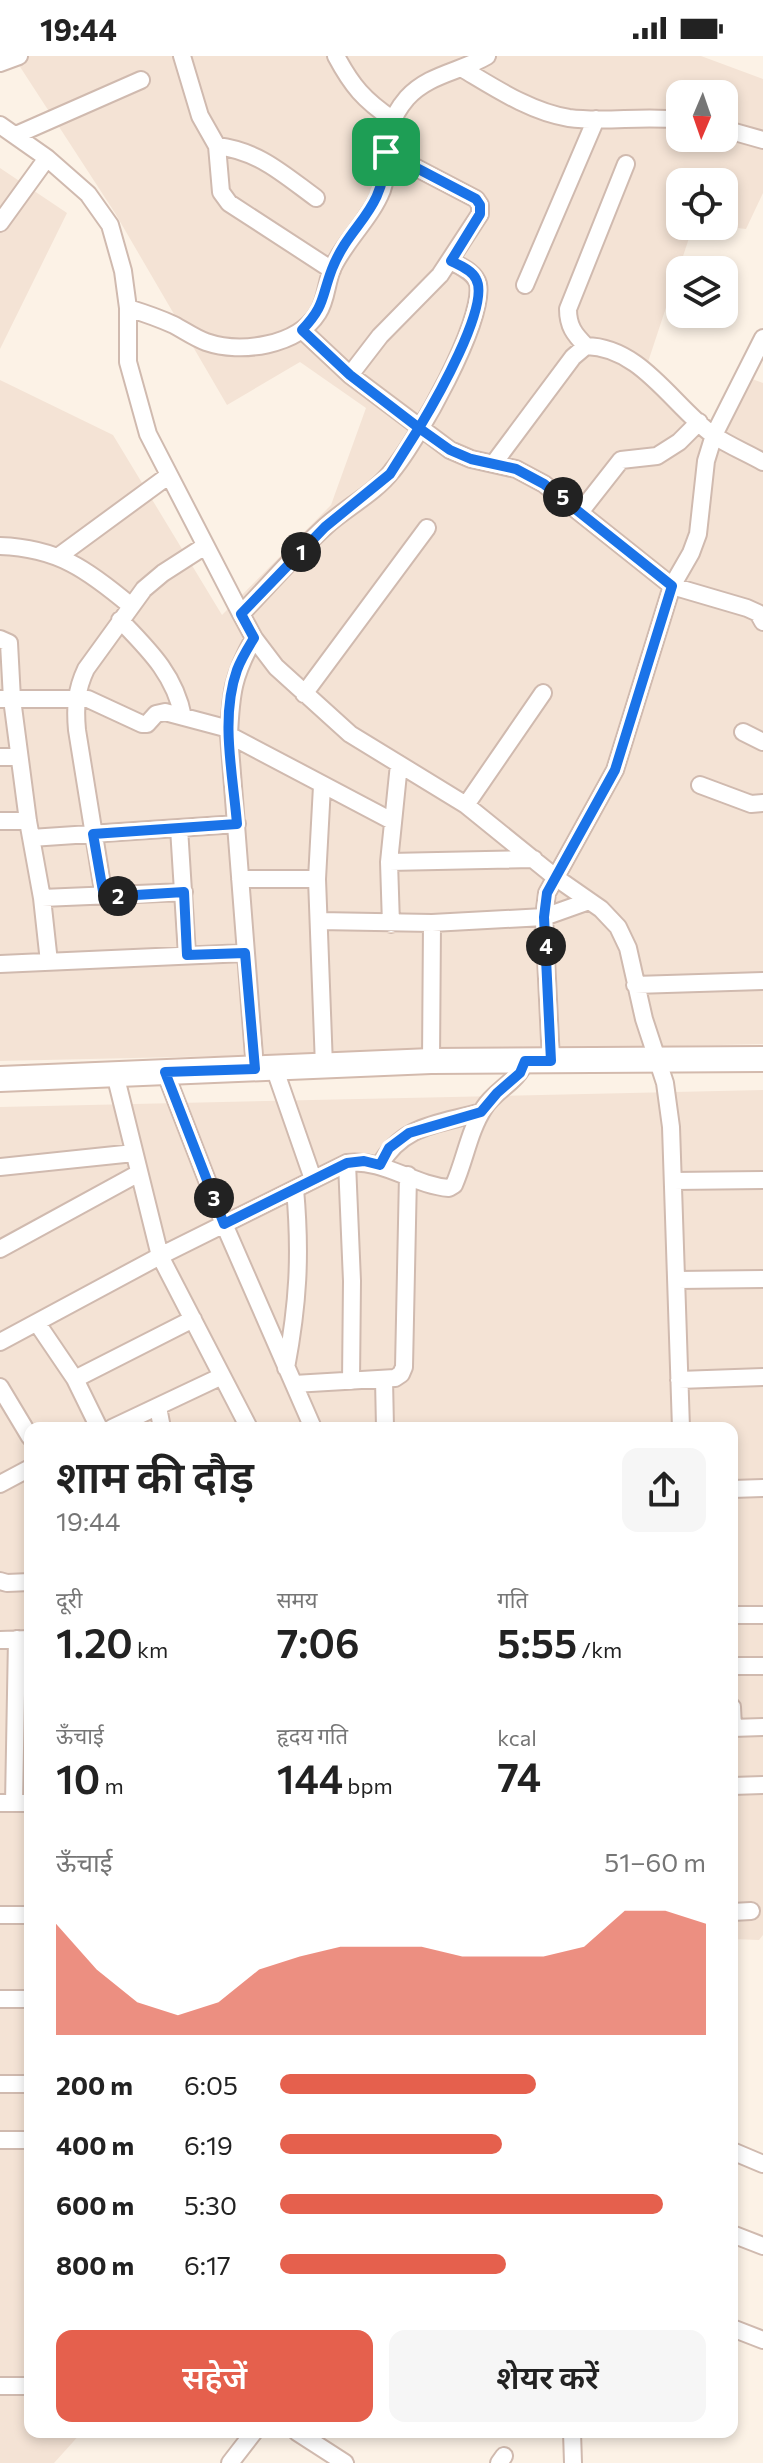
<!DOCTYPE html>
<html lang="hi">
<meta charset="utf-8">
<style>
:root{--surface:#fff;--page:#f6f6f6;--text:#222;--muted:#767676;--accent:#e5604d}
body{margin:0;font-family:Commissioner,"Noto Sans Devanagari",sans-serif;background:var(--page);color:var(--text);height:100vh;display:flex;flex-direction:column;font-size:30px;white-space:nowrap}
*{box-sizing:border-box;margin:0}
p{font-size:26px;color:var(--muted)}
.icon{flex:none;width:44px;height:44px;fill:none;stroke:currentColor;stroke-width:2;stroke-linecap:round;stroke-linejoin:round}
.map{position:relative;flex:1;overflow:hidden}
.details{position:absolute;left:24px;top:1366px;width:714px;height:1016px;display:flex;flex-direction:column;background:var(--surface);border-radius:16px;box-shadow:0 4px 12px #0003}
.details>*{flex:none}
.needle{width:52px;rotate:182deg}
.fabs{position:absolute;left:666px;top:24px;display:grid;gap:16px}
.fabs a{display:grid;place-items:center;width:72px;height:72px;border-radius:16px;background:var(--surface);box-shadow:0 4px 12px #0003;font-size:40px}
.pin{position:absolute;display:grid;place-items:center;width:68px;height:68px;color:#fff;margin:-34px;border-radius:16px;box-shadow:0 4px 12px #0006}
.km{position:absolute;width:40px;height:40px;margin:-20px;border-radius:50%;background:#222;color:#fff;font-size:22px;line-height:40px;text-align:center}
.round{display:grid;place-items:center;flex:none;width:84px;height:84px;border-radius:16px;background:var(--page)}
.headline{display:flex;align-items:center;justify-content:space-between;height:136px;padding:0 32px}
h1{font-size:44px;font-weight:600;line-height:60px}
.figures{display:grid;grid-template-columns:repeat(3,1fr);gap:12px;height:136px;padding:8px 32px}
.figures div{display:grid;align-content:center}
.figures b{font-size:40px;font-weight:600}
.figures small{font-size:22px;font-weight:400}
.figures p{font-size:22px}
.chart{height:224px;padding:16px 32px}
.chart p{display:flex;justify-content:space-between}
.chart svg{width:100%;height:144px;margin-top:8px;fill:var(--accent);opacity:.7}
.button{display:flex;gap:16px;margin-top:auto;padding:16px 32px}
.button a{flex:1;height:92px;border-radius:16px;background:var(--accent);color:#fff;font-size:32px;font-weight:600;line-height:92px;text-align:center}
.button a+a{background:var(--page);color:var(--text)}
ul{padding:0 32px;list-style:none;font-size:26px}
li{display:grid;grid-template-columns:128px 96px 1fr;align-items:center;height:60px}
li i{height:20px;border-radius:10px;background:var(--accent)}
.status{display:flex;justify-content:space-between;align-items:center;height:56px;padding:0 40px;background:var(--surface);direction:ltr}
.status svg{height:22px;fill:currentColor}
.map>svg:first-child{display:block}
.residential{fill:#f4e3d5;fill-rule:evenodd}
.lines{fill:none;stroke-linecap:round;stroke-linejoin:round}
.street-casing{stroke:#d0baaf;stroke-width:20}
.secondary-casing{stroke:#d3baad;stroke-width:28}
.street{stroke:#fff;stroke-width:16}
.secondary{stroke:#fff;stroke-width:24}
.route-casing{stroke:#fff;stroke-width:16}
.route{stroke:#1a73e8;stroke-width:10}
</style>
<div class="status"><b>19:44</b><svg viewBox="0 0 49 12"><path d="M0 12V9h3v3zM5 12V6h3v6zM10 12V3h3v9zM15 12V0h3v12zM26 1h20v11H26zM47 4h2v5h-2z"/></svg></div>
<div class="map">
<svg width="763" height="2407" viewBox="0 0 763 2407">
<rect width="100%" height="100%" fill="#fcf2e6"/>
<path class="residential" d="M13,0H701L763,23V137L746,173L719,170H724V126H680V170H693L647,309L715,372L741,319L763,327V988L0,1005V324L113,379L222,559L331,449L366,352L300,306L227,349L115,157ZM680,38H724V82H680Z
M0,112L67,157L0,293Z
M763,1034V1879L759,1884L732,1883V1372H30V2376H82L54,2407H0V1051Z"/>
<g class="lines">
<defs>
<path id="street" d="M182,0L200,60L217,90L221,136L229,147L332,214
M336,0C352,30 364,44 392,63
M0,7L19,0
M463,13C495,32 531,56 569,62C606,67 643,59 680,64
M0,69L47,102L88,138L110,169L123,215L128,252V306L148,378L241,558L254,582L276,611L350,678L466,749L555,821L601,853L618,871L628,892L644,963L665,1027L671,1071L681,1372
M724,73L763,84
M16,79L141,24
M217,90C259,95 283,118 316,142
M0,167L47,102
M525,229L596,63
M128,252C144,257 159,262 174,269C185,275 195,282 206,286C241,298 297,290 318,257C327,243 326,226 333,211C346,184 371,162 382,134C395,98 377,77 407,42C429,18 460,16 487,0
M302,274L350,319L450,394L471,403L516,413L544,428L672,530L747,552L758,557L763,566
M586,290C574,278 568,270 568,253L626,108
M350,319L380,280L440,219L480,158V149L476,143L386,96
M494,407L573,301L586,290C641,291 672,349 713,379C728,389 747,397 763,406
M581,455L621,404L657,400L679,386L699,366
M0,490C58,492 88,514 131,550
M59,500L168,420
M241,558C269,529 296,497 326,470C347,451 375,437 392,415C417,385 485,265 478,228C475,216 460,210 451,205
M120,564C149,594 175,619 183,661
M254,582C233,620 231,636 229,679L255,1013
M0,583L9,587L12,643L28,765L42,842L49,906
M304,638L427,472
M0,643H88L142,668H147L156,658L165,656L229,673
M743,676L763,686
M229,679L392,765
M0,701H19
M700,729L751,748L763,747
M322,730L317,823L324,1010
M466,749L543,637
M0,765H28
M179,772L187,899
M31,782L237,768
M389,806L534,803
M240,823H317
M104,841L77,674C75,652 76,634 86,613L144,533L163,517L205,490
M42,842L184,836
M589,845L544,861L547,837L615,714L672,530L691,497L698,478L706,405L714,379L763,282
M319,865L432,867L544,861L551,1005
M391,868L389,806L399,708
M0,908L245,897
M635,929L763,925
M431,1005L432,867
M274,1011L313,1123
M165,1016L224,1168L313,1372
M115,1018L160,1200L249,1372
M347,1107L352,1225L351,1325
M380,1109C403,1068 440,1068 481,1056
M0,1111L134,1097
M673,1125L763,1124
M0,1193L139,1117
M677,1224L763,1223
M37,1267L75,1323L99,1372
M0,1286L160,1200L347,1107C384,1103 413,1129 449,1132L454,1129C465,1104 469,1075 484,1052C495,1034 518,1026 525,1005
M286,1312C298,1248 301,1199 295,1133
M75,1323L193,1263
M384,1323L385,1372
M679,1324L763,1321
M294,1328L395,1322L401,1318L404,1311L408,1119
M0,1331L30,1381
M158,1351L162,1372
M112,1372L222,1320
M0,1428L30,1412
M732,1433L763,1432
M0,1525L7,1527L30,1526
M732,1559H763
M0,1584L30,1583
M732,1610H763
M732,1651L733,1672
M732,1672L763,1671
M732,1730L763,1729
M0,1747H30
M14,1747L17,1583
M732,1856L751,1855
M0,1859H30
M0,1943H30
M0,2028H30
M0,2084H30
M732,2095L763,2108
M732,2178L763,2190
M732,2272L763,2284
M0,2330H30
M297,2376L345,2407
M572,2376L573,2407
M230,2407L254,2376
M499,2407L504,2400"/>
<path id="secondary" d="M0,1023L431,1005L763,1003"/>
</defs>
<use href="#street" class="street-casing"/>
<use href="#secondary" class="secondary-casing"/>
<use href="#street" class="street"/>
<use href="#secondary" class="secondary"/>
</g>
<g class="lines">
<defs>
<path id="route" d="M386,96C384,158 351,165 332,213C321,242 325,250 302,274L350,319L419,372L390,418L325,471L241,558L254,582C248,592 241,603 237,614C220,662 233,719 237,768L93,778L104,841L184,836L187,899L245,897L255,1013L165,1016L224,1168L347,1107L364,1105L380,1109L389,1092L409,1077L481,1056L497,1037L520,1017L525,1005H551L544,861L547,837L615,714L672,530L544,428L516,413L471,403L450,394L419,372C434,347 491,249 476,223C472,214 459,209 451,205L480,158V149L476,143L386,96"/>
</defs>
<use href="#route" class="route-casing"/>
<use href="#route" class="route"/>
</g>
</svg>
<div class="fabs">
<a><svg class="needle" viewBox="-14 -14 28 28"><path d="M0-13l5 13h-10z" fill="#e53935"/><path d="M0 13l5-13h-10z" fill="#767676"/></svg></a>
<a><svg class="icon" aria-label="locate" viewBox="0 0 24 24"><circle cx="12" cy="12" r="6"/><path d="M12 2v4M12 18v4M2 12h4M18 12h4"/></svg></a>
<a><svg class="icon" aria-label="layers" viewBox="0 0 24 24"><path d="M12 4l9 5-9 5-9-5zM3 14l9 5 9-5"/></svg></a>
</div>
<div class="pin" style="left:386px;top:96px;background:#1e9e55"><svg class="icon" aria-label="arrive" viewBox="0 0 24 24"><path d="M6 21V4h12l-3 4 3 4H6"/></svg></div>
<b class="km" style="left:301px;top:496px">1</b>
<b class="km" style="left:118px;top:840px">2</b>
<b class="km" style="left:214px;top:1142px">3</b>
<b class="km" style="left:546px;top:890px">4</b>
<b class="km" style="left:563px;top:441px">5</b>
<section class="details">
<div class="headline"><div><h1>शाम की दौड़</h1><p>19:44</p></div><a class="round"><svg class="icon" aria-label="share" viewBox="0 0 24 24"><path d="M12 15V3M7 8l5-5 5 5M5 13v7h14v-7"/></svg></a></div>
<div class="figures">
<div><p>दूरी</p><b>1.20<small> km</small></b></div>
<div><p>समय</p><b>7:06</b></div>
<div><p>गति</p><b>5:55<small> /km</small></b></div>
</div>
<div class="figures">
<div><p>ऊँचाई</p><b>10<small> m</small></b></div>
<div><p>हृदय गति</p><b>144<small> bpm</small></b></div>
<div><p>kcal</p><b>74</b></div>
</div>
<div class="chart"><p><span>ऊँचाई</span>51–60 m</p>
<svg viewBox="0 0 160 44" preserveAspectRatio="none"><path d="M0 44V10L10 24L20 34L30 38L40 34L50 24L60 20L70 17L80 17L90 17L100 20L110 20L120 20L130 17L140 6L150 6L160 10V44z"/></svg>
</div>
<ul>
<li><b>200 m</b>6:05<i style="width:60%"></i></li>
<li><b>400 m</b>6:19<i style="width:52%"></i></li>
<li><b>600 m</b>5:30<i style="width:90%"></i></li>
<li><b>800 m</b>6:17<i style="width:53%"></i></li>
</ul>
<div class="button"><a>सहेजें</a><a>शेयर करें</a></div>
</section>
</div>
